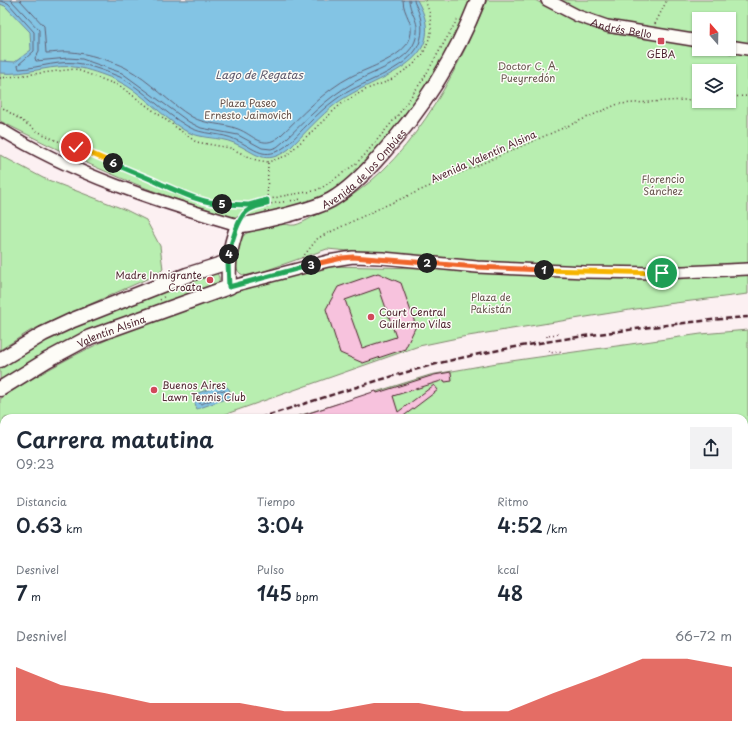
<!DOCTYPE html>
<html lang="es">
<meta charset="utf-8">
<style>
:root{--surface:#fff;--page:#f2f2f3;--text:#1f2937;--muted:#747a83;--accent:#d93025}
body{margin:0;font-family:"Playpen Sans",sans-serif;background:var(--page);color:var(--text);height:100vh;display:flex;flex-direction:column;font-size:15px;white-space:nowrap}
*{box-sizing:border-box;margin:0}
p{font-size:13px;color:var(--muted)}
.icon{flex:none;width:22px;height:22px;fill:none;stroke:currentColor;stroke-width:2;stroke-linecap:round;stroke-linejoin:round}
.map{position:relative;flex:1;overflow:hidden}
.sheet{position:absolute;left:0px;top:414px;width:748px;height:324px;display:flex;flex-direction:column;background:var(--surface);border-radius:12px 12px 0 0;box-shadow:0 1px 3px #0004}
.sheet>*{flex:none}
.needle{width:26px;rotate:340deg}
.buttons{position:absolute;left:692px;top:12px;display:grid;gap:8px}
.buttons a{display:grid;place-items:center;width:44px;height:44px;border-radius:0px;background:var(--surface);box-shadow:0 1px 3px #0004;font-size:20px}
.pin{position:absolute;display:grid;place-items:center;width:34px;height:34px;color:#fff;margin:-17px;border:2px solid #fff;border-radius:50%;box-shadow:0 1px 4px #0007}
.km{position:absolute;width:20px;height:20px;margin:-10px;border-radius:50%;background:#222;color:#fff;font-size:11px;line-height:20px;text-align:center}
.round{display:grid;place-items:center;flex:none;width:42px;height:42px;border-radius:0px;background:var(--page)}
.headline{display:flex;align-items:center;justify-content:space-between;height:68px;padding:0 16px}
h1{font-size:22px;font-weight:600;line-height:30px}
.figures{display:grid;grid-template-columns:repeat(3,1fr);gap:6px;height:68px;padding:4px 16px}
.figures div{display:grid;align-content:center}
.figures b{font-size:20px;font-weight:600}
.figures small{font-size:11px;font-weight:400}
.figures p{font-size:11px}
.chart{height:112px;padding:8px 16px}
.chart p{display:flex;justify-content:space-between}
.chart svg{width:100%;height:72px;margin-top:4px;fill:var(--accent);opacity:.7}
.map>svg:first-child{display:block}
.built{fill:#fae2ec}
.green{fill:#b8eeb0;stroke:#81866e;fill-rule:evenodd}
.water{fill:#83c4e4;stroke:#6c829a}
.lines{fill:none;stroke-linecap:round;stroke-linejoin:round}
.shore{stroke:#616175;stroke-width:1}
.building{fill:#f7c2dd;stroke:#4a1f2b;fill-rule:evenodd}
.minor-tunnel{stroke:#d8c6ca;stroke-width:11;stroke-dasharray:11 5.5;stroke-linecap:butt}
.minor-casing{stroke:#4a1f2b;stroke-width:14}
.major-casing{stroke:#4a1f2b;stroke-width:17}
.path{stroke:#4a1f2b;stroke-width:1.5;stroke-dasharray:1 3;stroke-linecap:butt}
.minor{stroke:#fdfcf7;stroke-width:11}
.major{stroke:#fdfcf7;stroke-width:14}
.rail{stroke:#4a1f2b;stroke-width:2.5;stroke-dasharray:6 3;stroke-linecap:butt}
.split-1-casing{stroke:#fff;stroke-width:8}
.split-2-casing{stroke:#fff;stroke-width:8}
.split-3-casing{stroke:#fff;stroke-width:8}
.split-4-casing{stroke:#fff;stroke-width:8}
.split-5-casing{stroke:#fff;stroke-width:8}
.split-6-casing{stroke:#fff;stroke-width:8}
.split-7-casing{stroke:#fff;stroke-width:8}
.split-1{stroke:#f5b400;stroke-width:5}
.split-2{stroke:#f0652b;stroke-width:5}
.split-3{stroke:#f0652b;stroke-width:5}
.split-4{stroke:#22a559;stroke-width:5}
.split-5{stroke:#22a559;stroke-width:5}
.split-6{stroke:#22a559;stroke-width:5}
.split-7{stroke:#f5b400;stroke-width:5}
.poi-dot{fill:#d1495b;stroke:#fdfcf7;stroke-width:1.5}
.labels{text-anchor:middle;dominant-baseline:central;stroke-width:3;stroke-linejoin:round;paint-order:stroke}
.street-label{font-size:10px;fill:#4a1f2b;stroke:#fdfcf7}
.poi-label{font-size:10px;fill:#4a1f2b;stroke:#fdfcf7;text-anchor:start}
.park-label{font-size:10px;fill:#66534c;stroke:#fdfcf7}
.water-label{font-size:11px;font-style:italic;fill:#5e596c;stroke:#fdfcf7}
</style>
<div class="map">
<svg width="748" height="738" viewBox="0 0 748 738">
<rect width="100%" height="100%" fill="#fcf0f2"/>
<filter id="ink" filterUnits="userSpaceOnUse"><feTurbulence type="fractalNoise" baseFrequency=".025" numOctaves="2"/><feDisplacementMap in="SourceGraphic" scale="8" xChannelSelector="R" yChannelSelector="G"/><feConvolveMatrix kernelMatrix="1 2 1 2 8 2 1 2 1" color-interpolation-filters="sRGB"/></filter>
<g filter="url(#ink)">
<path class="built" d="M0,665L4,666V734H193L192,738H0Z"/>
<path class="green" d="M0,0H472C446,60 411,116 364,163C349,178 332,195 311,202C302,206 292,208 282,211C271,214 250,219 238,218C226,217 209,209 197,206C129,185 64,153 0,121Z
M487,0H535L576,22L608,33L699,46V49H716L748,54V264L677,269L544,267L435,259L327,249L250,276C247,276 243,275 241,274C233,269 235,251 237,243C239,240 243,237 245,234C250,231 273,224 280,224C285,223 290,226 295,225C304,223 320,212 330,208C408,170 455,76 487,0ZM699,71H729V101H699Z
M559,0H748V43L729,40V19H699V35L608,22L581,13Z
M0,155L43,178L126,210L146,220L160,246L163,269L158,274L30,331L0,350Z
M327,266L422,268L539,275L748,273V294L667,304L462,337L419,346L215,418H4V494L0,495V399C60,359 133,325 202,302C243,288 285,278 327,266Z
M208,272H216C220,277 220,280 218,286L153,310L0,385V367L40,342L80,322Z
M748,330V738H284L269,734H744V418H292L430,375L497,363L701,334Z
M4,513V666L0,665V514Z
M88,734H234L233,738H87Z"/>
<path class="water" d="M0,0H417C454,65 374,75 337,103C320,116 304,134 289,149C264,167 257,153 234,143C218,136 201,140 184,130C161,116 143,93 118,81C108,76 93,71 81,68C54,62 27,76 0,73V61L15,62L31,50L30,32L5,6L0,4Z
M225,385L229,389L231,394L228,398L197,409L192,395L219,386Z
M744,582L748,583V690L744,688Z"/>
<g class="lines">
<path class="shore" d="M11,0L39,30V51L35,58L36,61L68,58L82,59L122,73L189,122L201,128L238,135L262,148L271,149L277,147L283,142C305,121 326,98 353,83C371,72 407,63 415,41C422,21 410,16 409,0
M20,0L44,26L46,53C54,53 63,51 71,52C87,53 112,61 126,68C150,81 169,103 192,117C206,125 223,123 238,129C254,135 262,150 279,137C302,115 323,91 352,76C368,68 404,57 410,38C415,22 403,15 403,0
M0,1L8,3L34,32V51L18,65L19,69C40,68 61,59 82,64C94,67 108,72 120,77C143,89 164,113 187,126C203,136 221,132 236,140C256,149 264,162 286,146C302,131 317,113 335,100C358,82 408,71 419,44C424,31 422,20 417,8C416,5 414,3 414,0
M220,390L225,391V395L201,404L199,403L198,399L199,397Z"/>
</g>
<path class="building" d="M378,273L401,283L416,326L405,349L363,363L340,353L326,309L338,287ZM379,288L396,337L362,348L345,300Z
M451,372L452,381L445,382L444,380L393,396L398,412L434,385L438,390L401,418H390L391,416L386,418H297V417L376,391L377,393L434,375Z"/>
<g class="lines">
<path class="minor-tunnel" d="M744,730L748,732"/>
<defs>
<g id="minor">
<path id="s1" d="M547,0L578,16L607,26L699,41"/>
<path d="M729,46L748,49"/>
<path d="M0,129C72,174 156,201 238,225"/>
<path d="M229,287L328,261L353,257L383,258L477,267L585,272L662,273L748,269"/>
<path d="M0,585L4,583"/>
<path d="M0,603H4"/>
<path d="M0,658L4,659"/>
<path d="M744,712L748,711"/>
<path d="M310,734L327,738"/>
</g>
<g id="major">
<path d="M0,360L43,334L73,320L187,275L228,262"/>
<path id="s2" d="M0,389L47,360L90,337L229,287C228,261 229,250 238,225C252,225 265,220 279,217C296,212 315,209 331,200C350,189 366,172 380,156C423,109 455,59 478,0"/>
</g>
</defs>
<use href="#minor" class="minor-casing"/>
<use href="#major" class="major-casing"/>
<path class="path" d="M655,24L667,0
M0,78L75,69L120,86L196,142L230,148L256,160L268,162L286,156L342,103L367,89L389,81L413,65L423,54L431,34V28L430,14L425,0
M729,97L748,96
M0,106L37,131L55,140L92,153L133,173L161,183L189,197L220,204L249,205L282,196L314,191L323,187L354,165L363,157L398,115L424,78L457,20
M267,208L268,162
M245,213L263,205L302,199
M302,258L318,238L380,208L618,104L699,99
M160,300L166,295
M547,337V335L560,334
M549,351L550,353L562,351"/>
<use href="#minor" class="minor"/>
<use href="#major" class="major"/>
<path class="rail" d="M260,418C319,399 379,379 440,363C496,349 555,340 613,332C658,326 703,320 748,317
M0,504L4,503"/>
</g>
</g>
<g class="lines" filter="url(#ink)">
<defs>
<path id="split-1" d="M544,270L662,273"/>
<path id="split-2" d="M427,263L477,267L544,270"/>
<path id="split-3" d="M311,265L342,258L353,257L427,263"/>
<path id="split-4" d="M229,254L228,262L229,287L311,265"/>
<path id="split-5" d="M222,204L249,205L267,200V204C261,205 251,208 246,212C238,219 231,243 229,254"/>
<path id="split-6" d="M113,163C129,171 145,176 161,184C182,193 199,202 222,204"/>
<path id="split-7" d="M76,147L113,163"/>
</defs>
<use href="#split-1" class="split-1-casing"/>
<use href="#split-2" class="split-2-casing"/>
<use href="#split-3" class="split-3-casing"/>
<use href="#split-4" class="split-4-casing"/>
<use href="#split-5" class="split-5-casing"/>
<use href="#split-6" class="split-6-casing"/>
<use href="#split-7" class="split-7-casing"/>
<use href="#split-1" class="split-1"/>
<use href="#split-2" class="split-2"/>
<use href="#split-3" class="split-3"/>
<use href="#split-4" class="split-4"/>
<use href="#split-5" class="split-5"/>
<use href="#split-6" class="split-6"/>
<use href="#split-7" class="split-7"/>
</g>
<g class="poi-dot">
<rect x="657" y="37" width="8" height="8" rx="2"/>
<circle cx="210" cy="280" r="4"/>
<circle cx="371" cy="317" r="4"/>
<circle cx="154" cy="390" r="4"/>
</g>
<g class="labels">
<g class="street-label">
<text stroke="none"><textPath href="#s1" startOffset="80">Andrés Bello</textPath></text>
<text transform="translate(483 156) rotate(-24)">Avenida Valentín Alsina</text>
<text stroke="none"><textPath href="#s2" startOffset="457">Avenida de los Ombúes</textPath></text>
<text stroke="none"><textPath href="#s2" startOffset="126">Valentín Alsina</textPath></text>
</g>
<g class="poi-label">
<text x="661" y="53" text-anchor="middle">GEBA</text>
<text x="202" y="274" text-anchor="end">Madre Inmigrante<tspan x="202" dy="12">Croata</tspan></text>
<text x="379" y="311">Court Central<tspan x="379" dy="12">Guillermo Vilas</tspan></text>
<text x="162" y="384">Buenos Aires<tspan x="162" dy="12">Lawn Tennis Club</tspan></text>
</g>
<g class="park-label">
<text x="528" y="65">Doctor C. A.<tspan x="528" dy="12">Pueyrredón</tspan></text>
<text x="248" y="102">Plaza Paseo<tspan x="248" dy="12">Ernesto Jaimovich</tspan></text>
<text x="663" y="178">Florencio<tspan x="663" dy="12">Sánchez</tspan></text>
<text x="491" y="296">Plaza de<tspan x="491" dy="12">Pakistán</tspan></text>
</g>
<g class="water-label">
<text x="259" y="74">Lago de Regatas</text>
</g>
</g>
</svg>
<div class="buttons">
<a><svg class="needle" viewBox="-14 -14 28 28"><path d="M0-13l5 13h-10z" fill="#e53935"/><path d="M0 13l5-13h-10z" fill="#747a83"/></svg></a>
<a><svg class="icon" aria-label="layers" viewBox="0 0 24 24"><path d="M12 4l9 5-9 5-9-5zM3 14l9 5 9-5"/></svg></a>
</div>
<div class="pin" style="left:662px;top:273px;background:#1e9e55"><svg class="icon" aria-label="arrive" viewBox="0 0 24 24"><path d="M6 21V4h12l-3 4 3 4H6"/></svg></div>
<div class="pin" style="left:76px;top:147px;background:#d93025"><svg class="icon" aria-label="check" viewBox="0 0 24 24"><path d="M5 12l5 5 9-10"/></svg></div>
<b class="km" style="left:544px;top:270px">1</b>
<b class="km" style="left:427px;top:263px">2</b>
<b class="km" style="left:311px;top:265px">3</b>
<b class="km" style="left:229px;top:254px">4</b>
<b class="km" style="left:222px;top:204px">5</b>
<b class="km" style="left:113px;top:163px">6</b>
<section class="sheet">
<div class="headline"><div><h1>Carrera matutina</h1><p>09:23</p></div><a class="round"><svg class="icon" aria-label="share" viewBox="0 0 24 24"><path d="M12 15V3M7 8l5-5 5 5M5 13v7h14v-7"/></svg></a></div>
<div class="figures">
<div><p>Distancia</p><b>0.63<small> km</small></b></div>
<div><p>Tiempo</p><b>3:04</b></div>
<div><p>Ritmo</p><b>4:52<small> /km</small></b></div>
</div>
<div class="figures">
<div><p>Desnivel</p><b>7<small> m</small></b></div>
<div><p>Pulso</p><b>145<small> bpm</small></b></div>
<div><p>kcal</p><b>48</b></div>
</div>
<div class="chart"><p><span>Desnivel</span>66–72 m</p>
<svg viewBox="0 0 160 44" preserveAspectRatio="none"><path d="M0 44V11L10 22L20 27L30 33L40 33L50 33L60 38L70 38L80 33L90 33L100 38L110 38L120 27L130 17L140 6L150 6L160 11V44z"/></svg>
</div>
</section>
</div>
